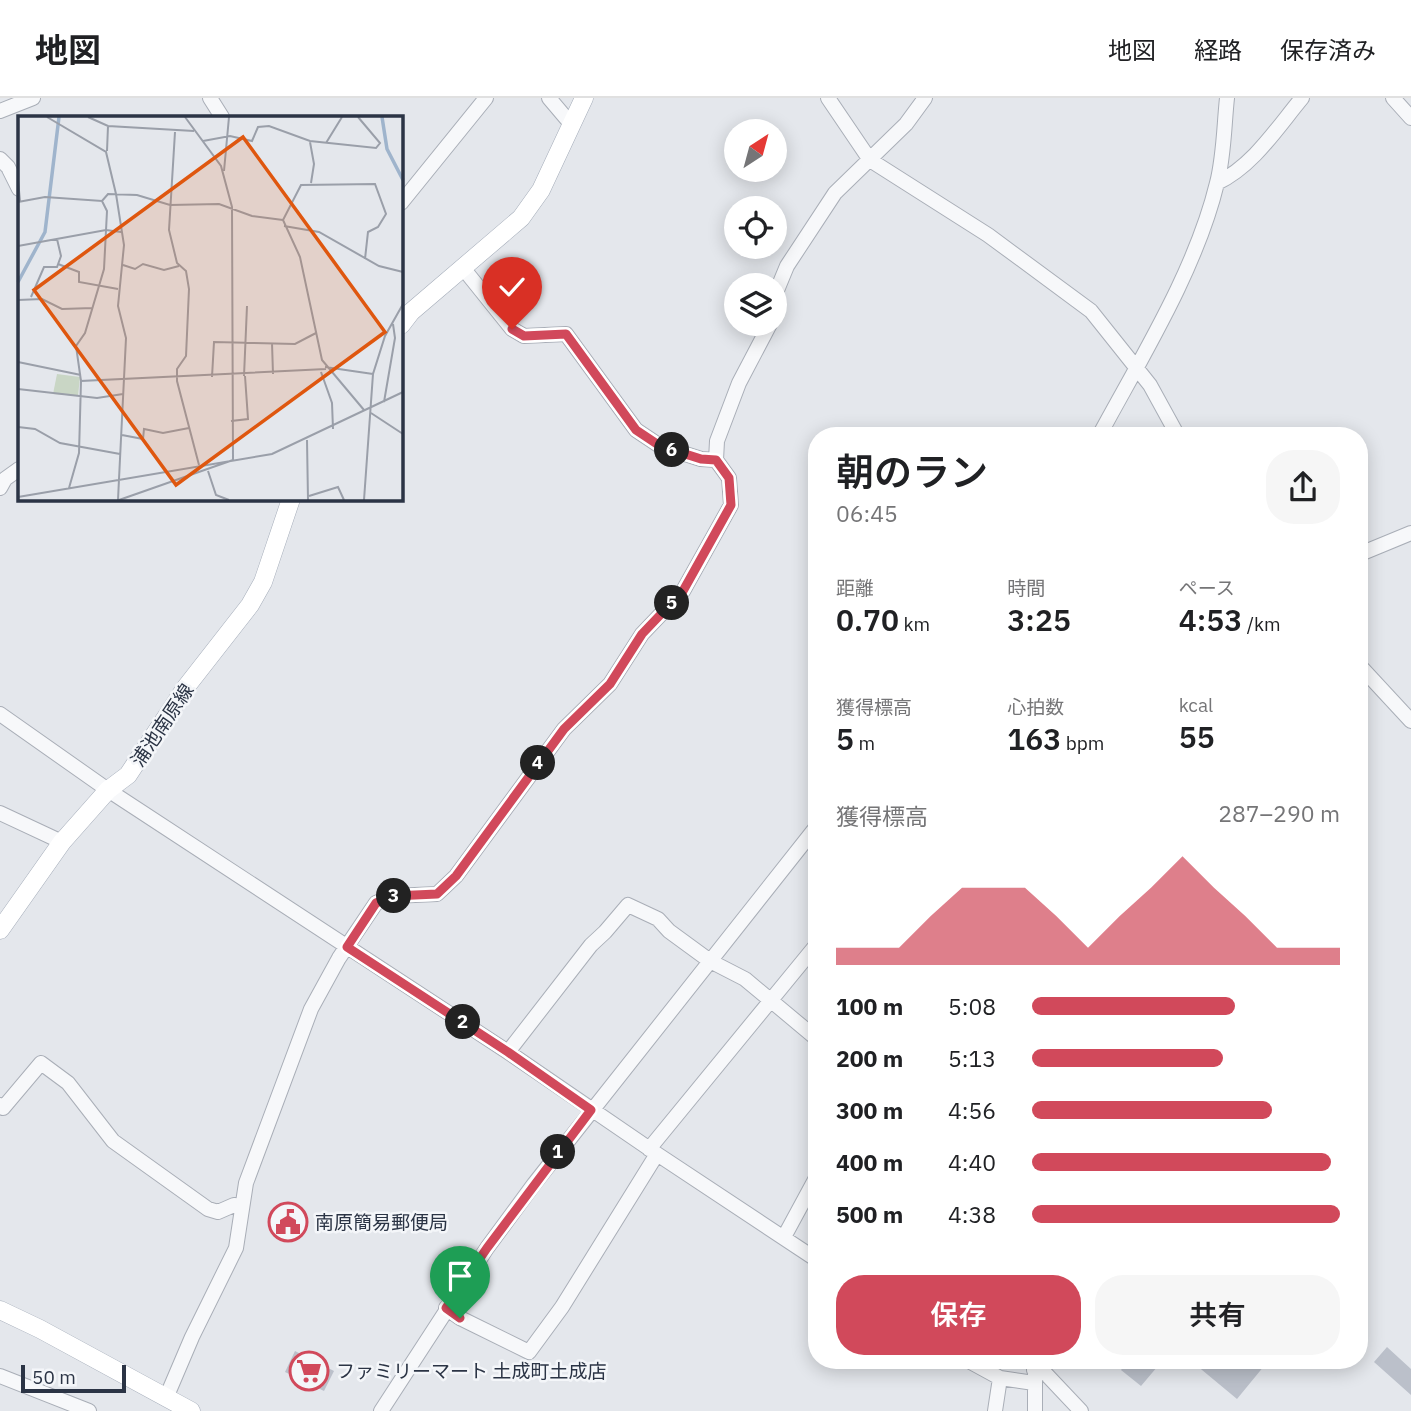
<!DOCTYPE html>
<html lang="ja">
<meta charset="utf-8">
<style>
:root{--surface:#fff;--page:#f6f6f6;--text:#202124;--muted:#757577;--line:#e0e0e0;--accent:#d1495b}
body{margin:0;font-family:"IBM Plex Sans","Noto Sans JP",sans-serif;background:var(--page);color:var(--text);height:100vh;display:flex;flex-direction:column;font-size:26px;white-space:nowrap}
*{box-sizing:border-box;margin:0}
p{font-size:23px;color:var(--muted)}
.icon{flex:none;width:38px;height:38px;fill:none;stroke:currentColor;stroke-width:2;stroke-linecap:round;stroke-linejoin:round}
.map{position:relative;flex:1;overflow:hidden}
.sheet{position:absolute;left:808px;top:329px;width:560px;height:942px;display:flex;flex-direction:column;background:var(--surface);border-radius:28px;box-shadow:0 4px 18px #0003}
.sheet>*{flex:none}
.needle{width:46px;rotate:36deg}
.fabs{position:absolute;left:724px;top:21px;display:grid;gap:14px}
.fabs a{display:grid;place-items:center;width:63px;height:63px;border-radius:50%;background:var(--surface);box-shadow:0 4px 18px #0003;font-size:35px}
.scale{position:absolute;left:21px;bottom:18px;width:105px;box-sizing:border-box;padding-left:7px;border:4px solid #2b3445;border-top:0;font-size:19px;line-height:24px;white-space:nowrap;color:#2b3445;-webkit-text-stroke:5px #f4f6f9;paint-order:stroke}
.pin{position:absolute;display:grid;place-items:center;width:60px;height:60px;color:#fff;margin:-72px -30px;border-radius:50% 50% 50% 0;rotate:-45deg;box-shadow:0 0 7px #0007}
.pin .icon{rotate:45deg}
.km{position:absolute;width:35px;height:35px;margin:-18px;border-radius:50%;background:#222;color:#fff;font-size:19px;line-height:35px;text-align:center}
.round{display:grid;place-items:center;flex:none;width:74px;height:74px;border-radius:28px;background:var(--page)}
.overview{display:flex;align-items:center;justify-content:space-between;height:119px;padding:0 28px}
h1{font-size:38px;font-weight:600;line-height:52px}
.figures{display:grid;grid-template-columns:repeat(3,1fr);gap:10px;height:119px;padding:7px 28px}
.figures div{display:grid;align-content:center}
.figures b{font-size:30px;font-weight:600}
.figures small{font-size:19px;font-weight:400}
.figures p{font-size:19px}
.chart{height:196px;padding:14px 28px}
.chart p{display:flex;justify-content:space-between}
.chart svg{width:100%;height:126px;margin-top:7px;fill:var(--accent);opacity:.7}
.button{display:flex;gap:14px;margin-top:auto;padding:14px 28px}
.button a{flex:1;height:80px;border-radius:28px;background:var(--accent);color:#fff;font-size:28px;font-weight:600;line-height:80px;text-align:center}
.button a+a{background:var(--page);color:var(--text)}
ul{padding:0 28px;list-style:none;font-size:23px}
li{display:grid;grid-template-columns:112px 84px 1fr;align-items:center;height:52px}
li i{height:18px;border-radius:9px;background:var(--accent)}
header{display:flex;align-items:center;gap:42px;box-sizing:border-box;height:98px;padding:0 35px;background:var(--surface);border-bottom:2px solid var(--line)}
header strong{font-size:33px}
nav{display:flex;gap:38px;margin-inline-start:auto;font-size:24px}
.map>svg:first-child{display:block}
.building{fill:#bbc0ca}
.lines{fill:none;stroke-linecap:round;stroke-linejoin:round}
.minor-casing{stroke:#a9aeb7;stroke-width:16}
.major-casing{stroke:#a3abb8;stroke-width:19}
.minor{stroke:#f7f8fa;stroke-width:14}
.major{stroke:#fff;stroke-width:18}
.route-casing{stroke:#fff;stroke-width:14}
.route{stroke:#d1495b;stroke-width:9}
.labels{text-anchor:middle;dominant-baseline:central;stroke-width:5;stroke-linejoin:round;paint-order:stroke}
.street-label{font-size:19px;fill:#2b3445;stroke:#f4f6f9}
.poi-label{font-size:19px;fill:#2b3445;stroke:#f4f6f9;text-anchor:start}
.inset-river{fill:none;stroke:#9fb4cc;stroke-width:3.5}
.inset-road{fill:none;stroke:#9a9fa9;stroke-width:2}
.view{fill:#df570f;fill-opacity:0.15;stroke:#df570f;stroke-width:3.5}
.inset-edge{fill:none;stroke:#2b3445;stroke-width:3.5}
</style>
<header>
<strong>地図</strong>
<nav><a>地図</a><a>経路</a><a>保存済み</a></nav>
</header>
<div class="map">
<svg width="1411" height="1313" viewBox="0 0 1411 1313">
<rect width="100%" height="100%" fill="#e4e7ec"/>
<path class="building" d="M1387,1249L1411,1271V1297L1374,1264Z
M295,1253L334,1273L324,1293L285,1274Z
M1129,1262H1163L1141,1288L1121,1272Z
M1190,1262H1269L1237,1301Z"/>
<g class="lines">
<defs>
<path id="minor" d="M210,0L222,19
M549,0L571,26
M828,0L870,62L988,137L1091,213L1150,287L1178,338
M1393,0L1411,20
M0,13L33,0
M0,61L8,69L19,91
M1217,85C1253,68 1277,30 1302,0
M401,105L486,0
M463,170L512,231L524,238L566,236L636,332L660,348L701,361L716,362
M775,197L787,168L835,95L906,26L925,0
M1099,338C1141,260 1196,172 1217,85C1224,58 1224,28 1227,0
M0,390L5,381L19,371
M1360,456L1411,435
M1360,568L1411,623
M0,616L108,692L508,954L657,1056L817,1162
M0,715L62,744
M508,954L591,847L605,834L628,807L658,821L669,833L710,863L745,881L817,941
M0,1007L3,1010L41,965L68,985L113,1043L208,1111L218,1114L234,1107L242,1108
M649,1051L817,846
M784,1139L817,1078
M446,1210L460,1220L529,1254L562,1209L657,1056
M967,1262L1000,1280L1034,1285
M1034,1272L1046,1276L1081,1313
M0,1278L89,1313
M166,1300L192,1239L236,1150L246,1085L311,911L339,860L376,805L393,798L437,796L456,778L564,631L610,586L642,536L683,493L731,407L729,380L716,362L717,343L739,285L770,226
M381,1313L487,1150L534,1086L817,728
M995,1313L1000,1280
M1035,1313V1262"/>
<path id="major" d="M401,227L411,214L521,120L541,92L584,0
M0,832L62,744L108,692L128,677L186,589L250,507L263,484L291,401
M0,1212L40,1231L191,1313"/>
</defs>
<use href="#minor" class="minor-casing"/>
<use href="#major" class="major-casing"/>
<use href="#minor" class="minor"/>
<use href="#major" class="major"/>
</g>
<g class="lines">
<defs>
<path id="route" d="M460,1220L446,1210L487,1150L591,1012L508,954L347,849L376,805L393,798L437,796L456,778L564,631L610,586L642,536L683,493L731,407L729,380L716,362L701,361L660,348L636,332L566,236L524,238L512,231"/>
</defs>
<use href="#route" class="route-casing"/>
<use href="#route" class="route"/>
</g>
<defs>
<symbol id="civic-ring" viewBox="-11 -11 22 22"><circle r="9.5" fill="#f4f6f9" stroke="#d1495b" stroke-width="1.5"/><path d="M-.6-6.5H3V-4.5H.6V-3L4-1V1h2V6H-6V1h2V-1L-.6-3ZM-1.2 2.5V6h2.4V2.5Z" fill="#d1495b"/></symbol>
<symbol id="supermarket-ring" viewBox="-11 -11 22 22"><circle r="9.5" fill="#f4f6f9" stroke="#d1495b" stroke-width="1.5"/><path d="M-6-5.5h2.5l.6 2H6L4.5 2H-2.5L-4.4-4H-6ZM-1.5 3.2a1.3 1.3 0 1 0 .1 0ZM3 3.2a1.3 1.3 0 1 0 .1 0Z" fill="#d1495b"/></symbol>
</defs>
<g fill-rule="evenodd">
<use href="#civic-ring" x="266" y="1102" width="44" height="44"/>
<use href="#supermarket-ring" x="287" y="1251" width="44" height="44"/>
</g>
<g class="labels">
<g class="street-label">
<text transform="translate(162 627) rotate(-56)">浦池南原線</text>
</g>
<g class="poi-label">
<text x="315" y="1124">南原簡易郵便局</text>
<text x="336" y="1273">ファミリーマート 土成町土成店</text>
</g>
</g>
<g transform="translate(18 18)">
<rect width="385" height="385" fill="#e4e7ec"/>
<path d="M39,258L62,261L60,280L35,278Z" fill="#c9d6c5"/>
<path class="inset-river" d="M364,1L369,33L385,64M0,166L27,116L41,1"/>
<path class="inset-road" d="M29,1L88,36L98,78L106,129L100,190L108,222L101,363M70,1L90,10L176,15M157,16L151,114L159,147L168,155L171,173L168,240L159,253V265L181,349M185,25L212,20L234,25L240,11L251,10L292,25L358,32L362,27L340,1M292,26L296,48L293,67M308,27L324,1M89,35L90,10M206,55L211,1M0,64L2,85M0,86L27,81L84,85L90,78L119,79L152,89L201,88L234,100L265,104M266,110L301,116L361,150L385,156M0,130L88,114L103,116M40,148L61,156V166L100,173M105,149L117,153L125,148L146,154L161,150M13,181L26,151H39L43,140L39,123M0,184L24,183L44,193L75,192M254,227L255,258M0,246L63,259M307,251L355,258M303,256L314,287L315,313M226,260L229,190M194,261L196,226L277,228L298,217M63,265L58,230L67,217L86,153L89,95L84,85M0,273L79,282L105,278M366,286L377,222L375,208M346,294L304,244L282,141L265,104L283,69L357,68L368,98L360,111L350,116L347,143M353,297L385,318M213,305L230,303L227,260M0,311L17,313L42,327L102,338M104,319L125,323L126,313L145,317L171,312M289,324L290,384M190,355L198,379L211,384M51,372L61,337L63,265L308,253M291,380L320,371L326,384M0,381L254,338L385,276M100,384L101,363M101,384L215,344L214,91L203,50L167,1M346,384L355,258L367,220L385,188"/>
<path class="view" d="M225,21L367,216L158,369L16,174Z"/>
<rect width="385" height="385" class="inset-edge"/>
</g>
</svg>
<div class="fabs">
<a><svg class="needle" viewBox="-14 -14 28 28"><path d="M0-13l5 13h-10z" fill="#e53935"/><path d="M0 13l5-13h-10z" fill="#757577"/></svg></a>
<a><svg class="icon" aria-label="locate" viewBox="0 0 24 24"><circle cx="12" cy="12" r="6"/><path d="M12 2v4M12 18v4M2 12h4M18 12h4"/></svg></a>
<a><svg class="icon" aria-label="layers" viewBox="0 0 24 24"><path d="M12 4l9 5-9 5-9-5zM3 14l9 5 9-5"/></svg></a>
</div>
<div class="scale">50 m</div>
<div class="pin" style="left:460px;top:1220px;background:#1e9e55"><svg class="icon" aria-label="arrive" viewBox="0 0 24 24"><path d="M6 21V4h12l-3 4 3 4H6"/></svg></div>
<div class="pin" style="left:512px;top:231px;background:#d93025"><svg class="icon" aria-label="check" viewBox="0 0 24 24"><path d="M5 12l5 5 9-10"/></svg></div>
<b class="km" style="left:558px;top:1054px">1</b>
<b class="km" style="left:463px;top:924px">2</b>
<b class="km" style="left:394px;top:798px">3</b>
<b class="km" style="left:538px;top:665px">4</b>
<b class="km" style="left:672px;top:505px">5</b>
<b class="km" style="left:672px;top:352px">6</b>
<section class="sheet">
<div class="overview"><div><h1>朝のラン</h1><p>06:45</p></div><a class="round"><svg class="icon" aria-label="share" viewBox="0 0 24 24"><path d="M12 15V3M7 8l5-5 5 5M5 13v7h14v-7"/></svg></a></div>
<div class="figures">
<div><p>距離</p><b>0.70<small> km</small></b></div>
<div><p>時間</p><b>3:25</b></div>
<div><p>ペース</p><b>4:53<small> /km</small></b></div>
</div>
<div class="figures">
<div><p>獲得標高</p><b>5<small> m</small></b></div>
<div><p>心拍数</p><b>163<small> bpm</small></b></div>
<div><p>kcal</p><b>55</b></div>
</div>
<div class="chart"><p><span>獲得標高</span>287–290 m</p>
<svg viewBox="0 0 160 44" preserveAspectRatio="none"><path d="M0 44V38L10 38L20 38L30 27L40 17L50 17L60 17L70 27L80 38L90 27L100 17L110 6L120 17L130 27L140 38L150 38L160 38V44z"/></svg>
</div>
<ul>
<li><b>100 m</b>5:08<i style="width:66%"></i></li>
<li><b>200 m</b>5:13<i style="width:62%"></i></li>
<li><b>300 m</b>4:56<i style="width:78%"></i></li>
<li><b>400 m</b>4:40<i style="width:97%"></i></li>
<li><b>500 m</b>4:38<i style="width:100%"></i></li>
</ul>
<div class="button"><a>保存</a><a>共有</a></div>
</section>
</div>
